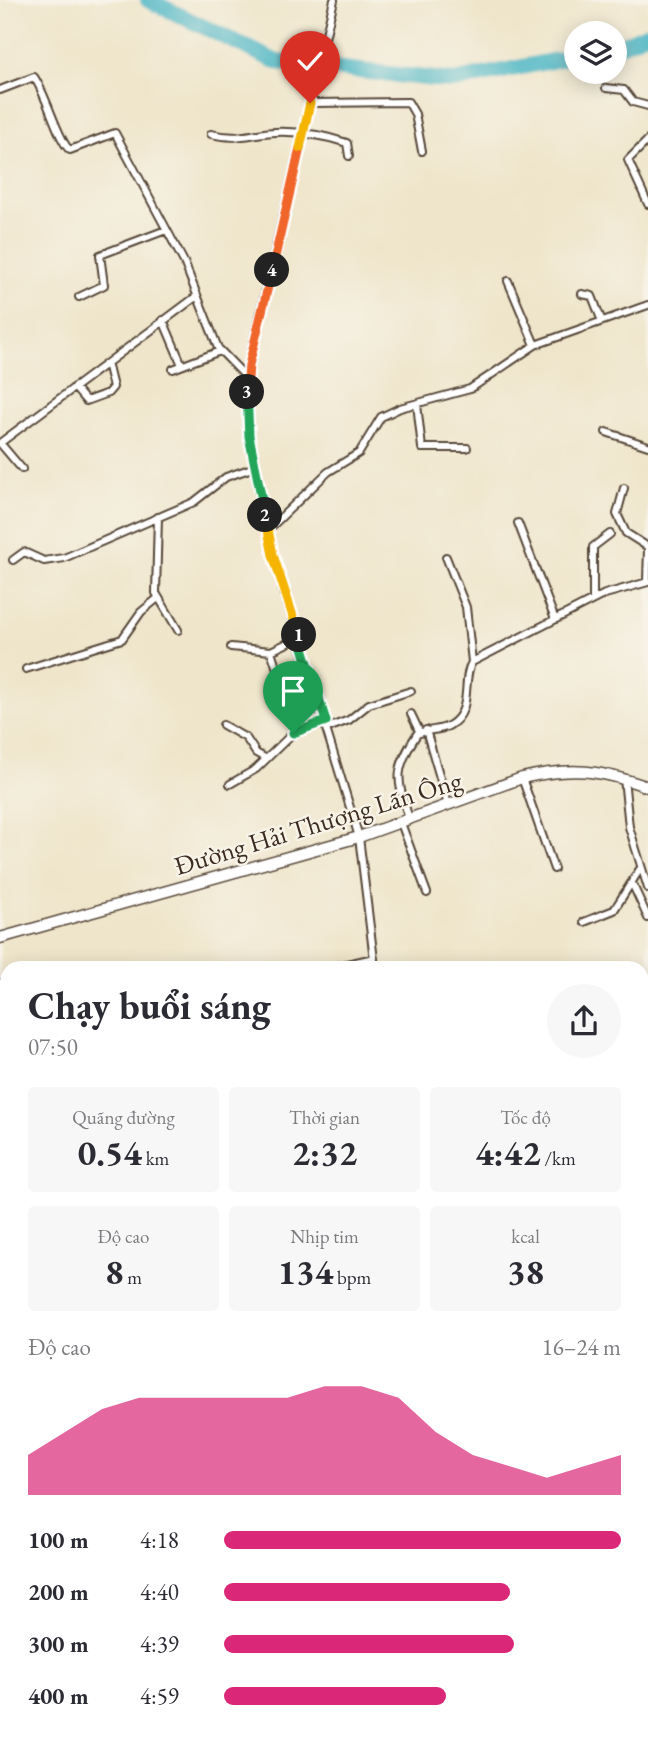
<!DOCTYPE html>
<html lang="vi">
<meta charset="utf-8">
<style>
:root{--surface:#fff;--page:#f7f7f7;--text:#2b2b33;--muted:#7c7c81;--accent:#db2777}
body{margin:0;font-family:"EB Garamond",serif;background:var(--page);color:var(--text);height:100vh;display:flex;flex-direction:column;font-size:26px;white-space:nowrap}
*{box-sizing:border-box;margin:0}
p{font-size:23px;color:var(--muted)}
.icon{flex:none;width:38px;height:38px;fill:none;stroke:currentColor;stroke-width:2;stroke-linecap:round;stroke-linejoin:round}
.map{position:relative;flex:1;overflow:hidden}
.drawer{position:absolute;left:0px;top:961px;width:649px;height:779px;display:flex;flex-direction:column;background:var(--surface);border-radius:21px 21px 0 0;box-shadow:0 4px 18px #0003}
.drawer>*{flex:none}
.fabs{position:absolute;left:564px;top:21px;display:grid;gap:14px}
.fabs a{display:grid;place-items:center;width:63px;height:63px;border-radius:50%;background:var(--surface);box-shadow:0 4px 18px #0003;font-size:35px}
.pin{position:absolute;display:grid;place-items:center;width:60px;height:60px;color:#fff;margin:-72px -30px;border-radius:50% 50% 50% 0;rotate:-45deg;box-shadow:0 0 7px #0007}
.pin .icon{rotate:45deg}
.km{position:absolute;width:35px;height:35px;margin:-18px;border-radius:50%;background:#222;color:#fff;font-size:19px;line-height:35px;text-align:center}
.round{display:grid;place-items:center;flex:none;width:74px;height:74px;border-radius:37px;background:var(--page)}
.headline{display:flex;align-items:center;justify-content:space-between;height:119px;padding:0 28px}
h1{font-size:38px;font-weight:700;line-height:52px}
.figures{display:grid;grid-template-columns:repeat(3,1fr);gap:10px;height:119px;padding:7px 28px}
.figures div{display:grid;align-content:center;border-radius:7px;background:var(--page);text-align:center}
.figures b{font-size:35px;font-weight:700}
.figures small{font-size:19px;font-weight:400}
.figures p{font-size:19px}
.chart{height:196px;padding:14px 28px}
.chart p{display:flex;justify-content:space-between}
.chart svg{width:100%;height:126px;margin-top:7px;fill:var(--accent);opacity:.7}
ul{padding:0 28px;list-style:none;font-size:23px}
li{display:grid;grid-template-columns:112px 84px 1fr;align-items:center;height:52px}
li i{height:18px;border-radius:9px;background:var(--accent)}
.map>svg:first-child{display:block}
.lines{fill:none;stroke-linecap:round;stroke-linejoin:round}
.river{stroke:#45b3c2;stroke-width:16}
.street-casing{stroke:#564638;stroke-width:10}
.secondary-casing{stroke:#564638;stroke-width:13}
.street{stroke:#fff;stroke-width:6}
.secondary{stroke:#fff;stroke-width:10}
.rail{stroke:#3b2a1e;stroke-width:2.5}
.split-1-casing{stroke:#fff;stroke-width:14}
.split-2-casing{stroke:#fff;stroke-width:14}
.split-3-casing{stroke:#fff;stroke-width:14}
.split-4-casing{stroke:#fff;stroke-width:14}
.split-5-casing{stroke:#fff;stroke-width:14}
.split-6-casing{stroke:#fff;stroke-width:14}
.split-1{stroke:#22a559;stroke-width:9}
.split-2{stroke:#f5b400;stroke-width:9}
.split-3{stroke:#22a559;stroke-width:9}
.split-4{stroke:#f0652b;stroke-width:9}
.split-5{stroke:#f0652b;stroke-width:9}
.split-6{stroke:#f5b400;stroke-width:9}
.labels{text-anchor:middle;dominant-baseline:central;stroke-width:5;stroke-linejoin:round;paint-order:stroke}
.street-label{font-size:26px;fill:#3b2a1e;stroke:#f7f3e8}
</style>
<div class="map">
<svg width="648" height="1738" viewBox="0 0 648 1738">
<rect width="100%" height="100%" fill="#f7f3e8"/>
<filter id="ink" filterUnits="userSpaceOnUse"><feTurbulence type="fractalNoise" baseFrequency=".0143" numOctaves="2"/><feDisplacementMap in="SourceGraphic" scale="14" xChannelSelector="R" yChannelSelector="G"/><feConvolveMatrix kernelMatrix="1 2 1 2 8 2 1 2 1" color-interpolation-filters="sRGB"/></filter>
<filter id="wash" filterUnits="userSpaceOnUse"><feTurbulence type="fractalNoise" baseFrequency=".00686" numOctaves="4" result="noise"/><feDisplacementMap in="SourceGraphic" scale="28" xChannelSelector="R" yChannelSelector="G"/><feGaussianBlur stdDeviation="1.57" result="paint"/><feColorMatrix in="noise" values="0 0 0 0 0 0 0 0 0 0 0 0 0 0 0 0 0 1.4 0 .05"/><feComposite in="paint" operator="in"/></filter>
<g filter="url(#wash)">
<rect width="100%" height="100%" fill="#efe5ca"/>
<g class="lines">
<path class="river" d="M148,0L277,62L453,81L576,56
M614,48L648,33"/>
</g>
</g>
<g filter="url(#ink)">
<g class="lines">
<defs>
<path id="street" d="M334,0L252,348L247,378L249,436L260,496L273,555L359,837L375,968
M606,88L624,90L633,102L648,106
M0,90L34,77C46,93 59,143 70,150L115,133L184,262L218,348L247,378
M311,103L408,102L415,114L422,151
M211,134C240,141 250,133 276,132C299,131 325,136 347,143L349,156
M648,140L628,160L648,204
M508,281L535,345
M582,294L592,296L601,319
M79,297L104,285L100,255L166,230
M163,320L182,365
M173,369L220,351
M74,387L86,401L108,393L113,387L107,363
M417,404L422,448H467
M606,432L648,446
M22,469L0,443L197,296
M624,488L617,514L626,533L648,547
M158,517L156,593L178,630
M518,523L554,617
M269,529L328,472L359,453L381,417L400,408L470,389L535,345L648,305
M446,557L466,607L472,662
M13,560L24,552L44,561L64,558L194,502L226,477L255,467
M647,581L648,548
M593,600V547L610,534
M231,647L271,651L300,637
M271,651L279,675
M26,669L122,639L141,612L158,598
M411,714L420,733
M223,725L246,738L256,753L265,758
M328,728L349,720L369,704L411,691
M426,730L448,805
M522,778L554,869
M624,778L629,827L648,888
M230,784L256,769L293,733L326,721
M409,819C397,778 393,772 417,734C428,729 441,731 450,725C474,711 461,680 472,662L605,594L648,582
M401,823L427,893
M632,883L648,918
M584,922L614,910L640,869
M329,968L374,958
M0,983L7,998
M642,1203L648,1202
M2,1456L0,1416L7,1418
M642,1597L648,1596
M642,1642H648
M0,1652H7
M642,1655H648
M548,1732L550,1738
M404,1738L406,1732"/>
<path id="secondary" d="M0,938L359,837L522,778C572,766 600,770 648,787"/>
</defs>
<use href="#street" class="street-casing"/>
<use href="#secondary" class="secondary-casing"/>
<use href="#street" class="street"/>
<use href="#secondary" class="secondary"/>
<path class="rail" d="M642,1650H648
M0,1653L7,1654"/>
</g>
</g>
<g class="lines" filter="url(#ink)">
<defs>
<path id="split-1" d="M293,733L326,721L299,635"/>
<path id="split-2" d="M265,515L273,555L299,635"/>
<path id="split-3" d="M247,392L249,436L265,515"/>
<path id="split-4" d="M247,392L249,365L272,270"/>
<path id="split-5" d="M272,270L300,148"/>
<path id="split-6" d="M300,148L310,103"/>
</defs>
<use href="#split-1" class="split-1-casing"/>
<use href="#split-2" class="split-2-casing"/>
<use href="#split-3" class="split-3-casing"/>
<use href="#split-4" class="split-4-casing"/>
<use href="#split-5" class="split-5-casing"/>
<use href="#split-6" class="split-6-casing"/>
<use href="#split-1" class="split-1"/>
<use href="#split-2" class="split-2"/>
<use href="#split-3" class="split-3"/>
<use href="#split-4" class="split-4"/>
<use href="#split-5" class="split-5"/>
<use href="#split-6" class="split-6"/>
</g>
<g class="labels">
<g class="street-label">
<text transform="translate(318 823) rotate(-17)">Đường Hải Thượng Lãn Ông</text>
</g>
</g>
</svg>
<div class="fabs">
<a><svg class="icon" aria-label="layers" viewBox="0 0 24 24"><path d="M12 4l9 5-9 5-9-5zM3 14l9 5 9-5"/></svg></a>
</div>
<div class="pin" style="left:293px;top:733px;background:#1e9e55"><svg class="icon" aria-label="arrive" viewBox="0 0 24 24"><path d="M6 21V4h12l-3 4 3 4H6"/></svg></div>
<div class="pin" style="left:310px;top:103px;background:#d93025"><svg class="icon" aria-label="check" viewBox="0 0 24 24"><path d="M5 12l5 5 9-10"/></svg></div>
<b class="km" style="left:299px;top:635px">1</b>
<b class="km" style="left:265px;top:515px">2</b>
<b class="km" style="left:247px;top:392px">3</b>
<b class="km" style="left:272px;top:270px">4</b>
<section class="drawer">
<div class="headline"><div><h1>Chạy buổi sáng</h1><p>07:50</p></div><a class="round"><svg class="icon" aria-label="share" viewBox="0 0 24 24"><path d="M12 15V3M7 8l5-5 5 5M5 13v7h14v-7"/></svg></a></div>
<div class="figures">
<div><p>Quãng đường</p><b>0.54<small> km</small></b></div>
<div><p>Thời gian</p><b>2:32</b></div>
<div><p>Tốc độ</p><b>4:42<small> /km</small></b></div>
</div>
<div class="figures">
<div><p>Độ cao</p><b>8<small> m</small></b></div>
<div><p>Nhịp tim</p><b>134<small> bpm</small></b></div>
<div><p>kcal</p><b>38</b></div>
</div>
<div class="chart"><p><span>Độ cao</span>16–24 m</p>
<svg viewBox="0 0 160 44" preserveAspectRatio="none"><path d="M0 44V30L10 22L20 14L30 10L40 10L50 10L60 10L70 10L80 6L90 6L100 10L110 22L120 30L130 34L140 38L150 34L160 30V44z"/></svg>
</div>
<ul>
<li><b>100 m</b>4:18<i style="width:100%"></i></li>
<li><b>200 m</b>4:40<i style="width:72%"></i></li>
<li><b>300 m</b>4:39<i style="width:73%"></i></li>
<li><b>400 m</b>4:59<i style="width:56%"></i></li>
</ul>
</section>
</div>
